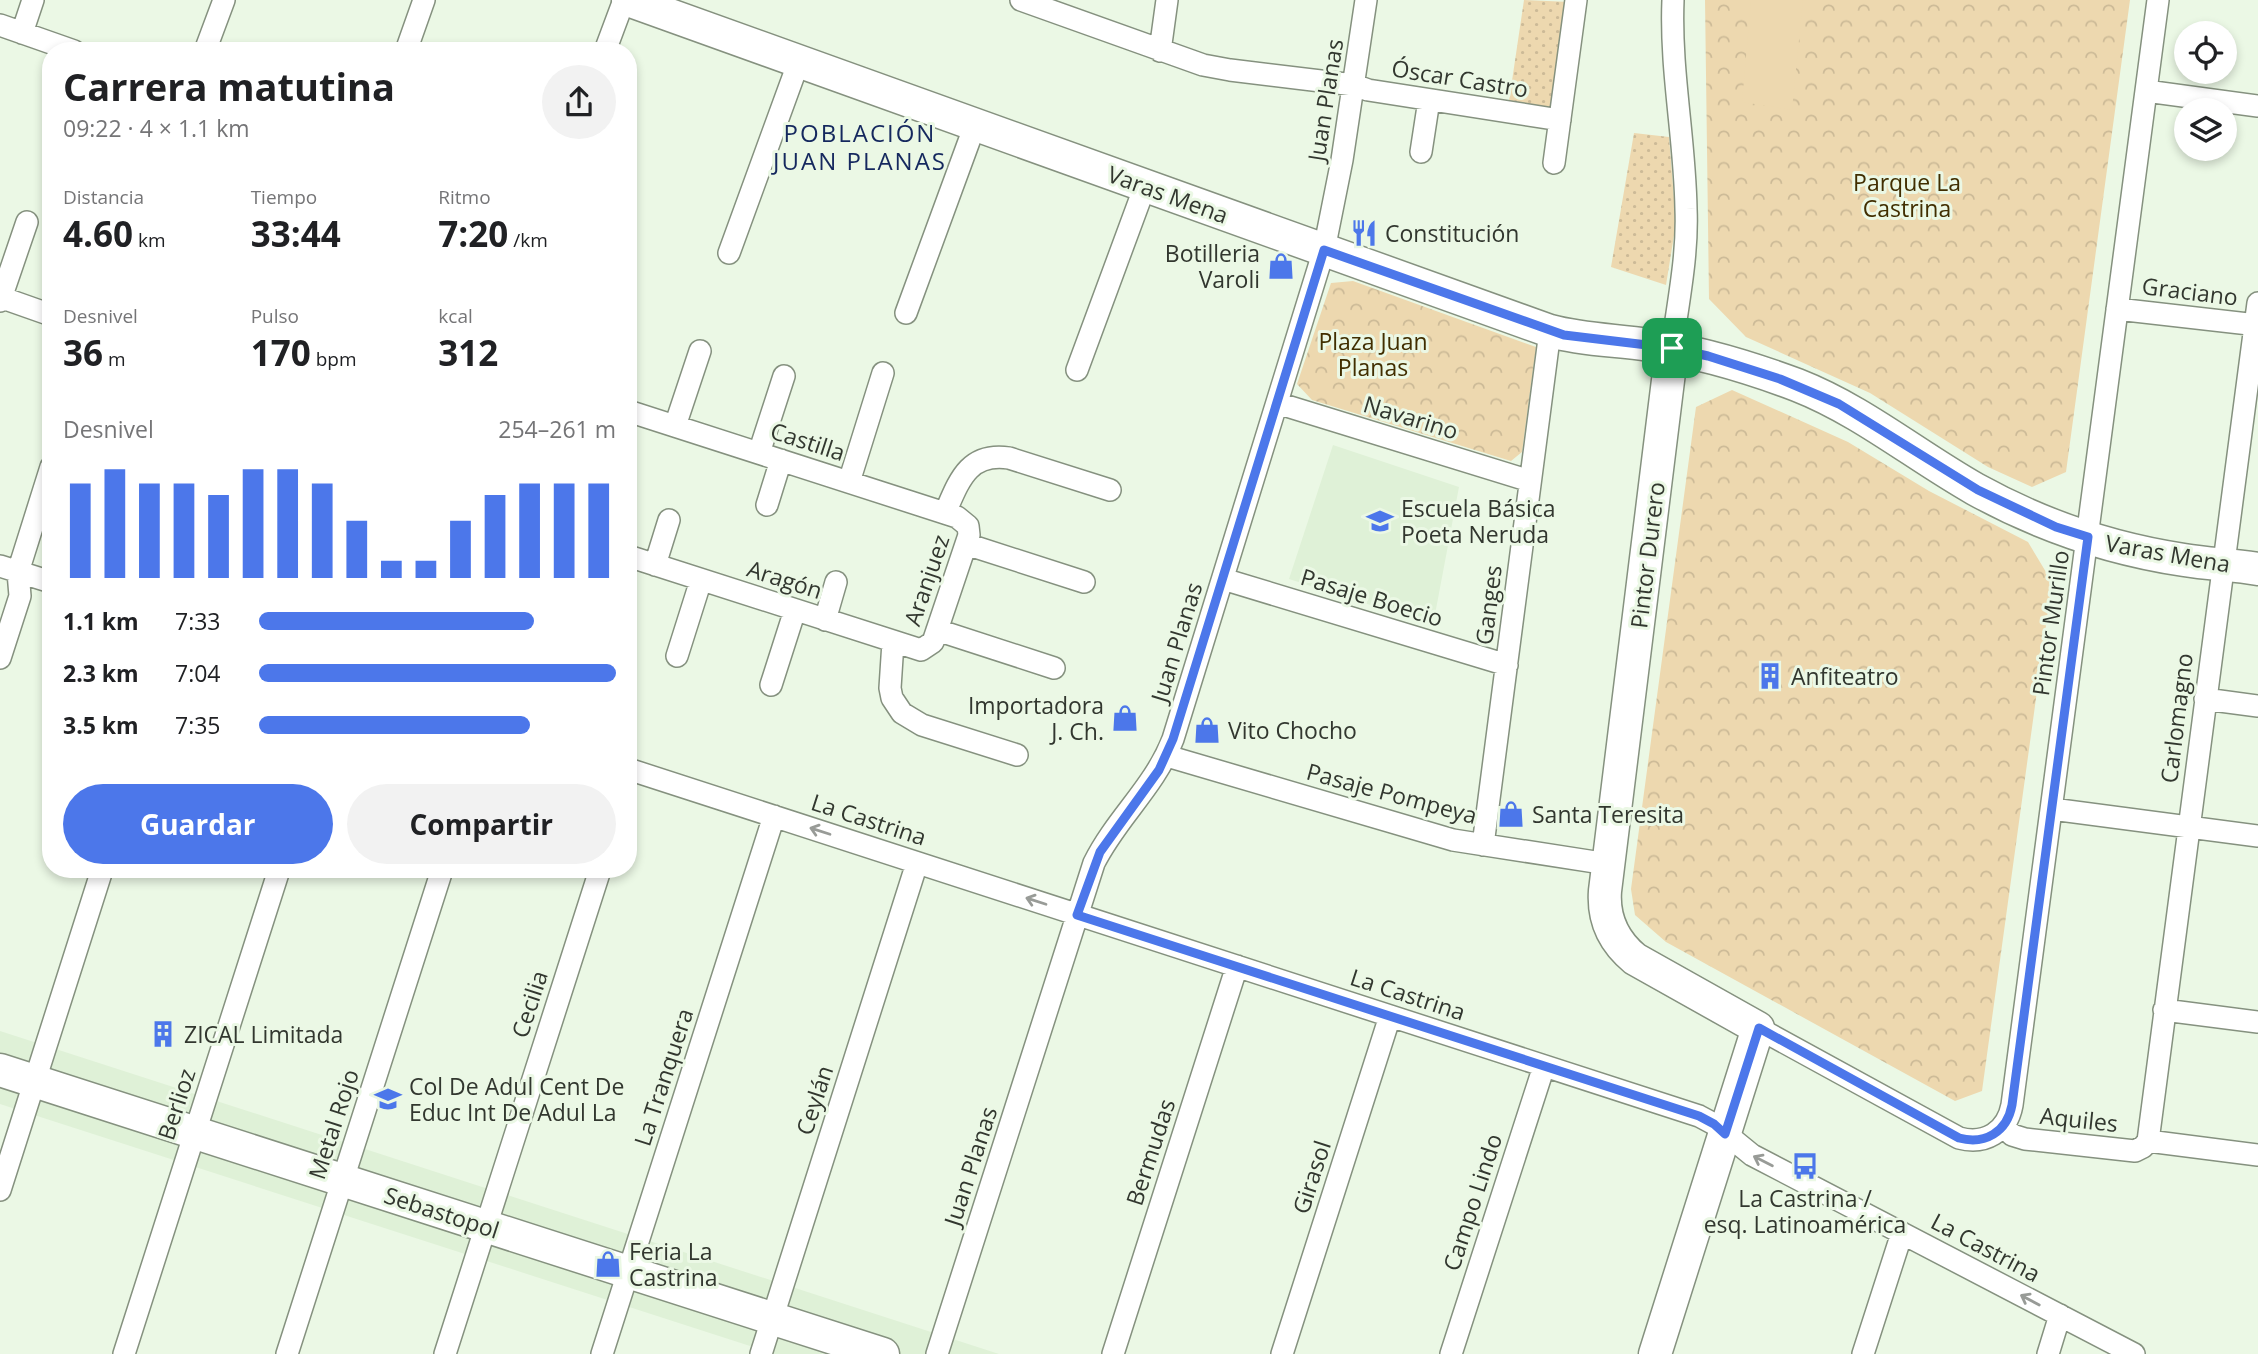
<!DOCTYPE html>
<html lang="es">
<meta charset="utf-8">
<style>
:root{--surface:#fff;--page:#f2f2f2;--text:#202124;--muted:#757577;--accent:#4c77ea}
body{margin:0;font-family:"Open Sans",sans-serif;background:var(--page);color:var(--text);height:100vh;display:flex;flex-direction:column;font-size:26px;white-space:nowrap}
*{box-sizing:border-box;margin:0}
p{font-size:23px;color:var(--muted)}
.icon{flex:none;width:38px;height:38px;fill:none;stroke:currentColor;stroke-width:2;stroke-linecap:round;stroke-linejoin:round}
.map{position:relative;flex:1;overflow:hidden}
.details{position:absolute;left:42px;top:42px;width:595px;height:836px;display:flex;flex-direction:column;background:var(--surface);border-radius:28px;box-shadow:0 4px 10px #0003}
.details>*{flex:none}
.buttons{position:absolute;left:2174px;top:21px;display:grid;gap:14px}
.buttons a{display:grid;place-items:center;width:63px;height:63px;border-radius:50%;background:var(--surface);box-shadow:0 4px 10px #0003;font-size:35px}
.pin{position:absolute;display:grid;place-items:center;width:60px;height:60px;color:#fff;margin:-30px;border-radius:14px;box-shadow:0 4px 10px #0006}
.round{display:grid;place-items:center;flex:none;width:74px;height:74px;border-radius:37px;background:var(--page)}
.headline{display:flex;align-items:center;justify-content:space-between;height:119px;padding:0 21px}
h1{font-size:38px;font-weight:700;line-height:52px}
.stats{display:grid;grid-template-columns:repeat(3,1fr);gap:10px;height:119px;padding:7px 21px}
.stats div{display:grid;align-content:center}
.stats b{font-size:35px;font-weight:700}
.stats small{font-size:19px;font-weight:400}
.stats p{font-size:19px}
.chart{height:196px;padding:14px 21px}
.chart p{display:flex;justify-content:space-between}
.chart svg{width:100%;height:126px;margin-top:7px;stroke:var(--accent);stroke-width:6}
.button{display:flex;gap:14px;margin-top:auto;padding:14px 21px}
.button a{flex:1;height:80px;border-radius:42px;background:var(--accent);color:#fff;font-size:28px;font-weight:700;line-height:80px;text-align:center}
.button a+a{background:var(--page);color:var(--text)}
ul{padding:0 21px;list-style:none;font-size:23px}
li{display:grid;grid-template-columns:112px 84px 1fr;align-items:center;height:52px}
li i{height:18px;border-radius:9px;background:var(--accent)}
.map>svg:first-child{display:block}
.built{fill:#dff1d7}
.grass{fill:url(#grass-dots)}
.park{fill:url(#park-crowns)}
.pitch{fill:#edd8af}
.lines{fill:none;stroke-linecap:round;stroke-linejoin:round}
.street-casing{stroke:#85917f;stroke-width:24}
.secondary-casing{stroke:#85917f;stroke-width:35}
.street{stroke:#fff;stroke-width:21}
.secondary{stroke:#fff;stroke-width:32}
.oneway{stroke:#989b97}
.route-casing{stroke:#fff;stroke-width:14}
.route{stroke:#4c77ea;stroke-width:9}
.labels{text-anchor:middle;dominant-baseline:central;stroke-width:6;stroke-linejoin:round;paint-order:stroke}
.street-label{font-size:23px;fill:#32372f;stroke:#ebf8e5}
.park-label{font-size:23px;fill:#412e00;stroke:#ebf8e5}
.poi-label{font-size:23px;fill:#32372f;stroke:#ebf8e5;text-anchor:start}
.neighbourhood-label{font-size:24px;letter-spacing:2px;fill:#15285e;stroke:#ebf8e5}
</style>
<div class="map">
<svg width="2258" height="1354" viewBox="0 0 2258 1354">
<defs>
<pattern id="grass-dots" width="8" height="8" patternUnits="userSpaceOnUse" patternTransform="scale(1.75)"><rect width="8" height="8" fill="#edd8af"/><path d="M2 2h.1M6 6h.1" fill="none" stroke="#ccba97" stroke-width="1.8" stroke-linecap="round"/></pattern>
<pattern id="park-crowns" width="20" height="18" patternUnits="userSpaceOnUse" patternTransform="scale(1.75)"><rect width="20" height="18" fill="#edd8af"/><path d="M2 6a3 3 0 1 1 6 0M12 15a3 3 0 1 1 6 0" fill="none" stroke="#ccba97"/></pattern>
</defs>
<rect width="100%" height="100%" fill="#ebf8e5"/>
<path class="built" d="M1333,445L1459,487L1433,625L1289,579Z
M0,1031L999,1354H775L0,1104Z"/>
<path class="grass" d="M1524,0L1570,2L1554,108L1509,101Z
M1634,133L1669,137L1676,223L1666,285L1611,267Z"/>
<path class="park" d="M1705,0H2130L2066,472L2032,487L1988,467L1870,393L1746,337L1709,299Z
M1353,281L1536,347L1522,452L1511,461L1312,400L1297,384L1331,283Z
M1732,390L1848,442L1929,491L2028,542L2052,582L1982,1091L1955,1101L1666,942L1635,915L1631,889L1696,407Z"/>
<path class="pitch" d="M1751,0H1803L1792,110L1742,102Z"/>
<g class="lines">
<defs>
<path id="street" d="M1021,0L1203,65L1230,70L1354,85L1368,90L1560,120
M0,25L74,51
M22,33L33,0
M205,51L224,0
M406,51L424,0
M605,51L624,0
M1160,51L1167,0
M2146,91L2258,106
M1421,152L1429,100
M1554,163L1576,0
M729,253L799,61
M0,297L51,315
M0,301L27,222
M2117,309L2258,325
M906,313L975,125
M1672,348C1678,302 1688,255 1686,209C1685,139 1670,70 1673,0
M1077,370L1145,186
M1277,403L1530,481
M628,411L957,517L968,526L969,535L933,642L921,650L628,556
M675,426L700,351
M759,453L784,376
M849,482L883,373
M767,505L781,460
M945,513C959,481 968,452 1009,458L1110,490
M966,544L1084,582
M655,565L669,520
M0,566L51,582
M1223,579L1507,665
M825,620L836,582
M937,630L1054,668
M893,642L890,688L892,698L902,713L922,725L1017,755
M677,656L701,580
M0,658L20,596L18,572L51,467
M771,685L795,610
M2205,699L2258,706
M1167,756L1453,840L1608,864
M628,769L1699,1116L1714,1124L1752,1155L2134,1354
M2052,809L2258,836
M1483,845L1550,331
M2164,1010L2258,1022
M1758,1028L1959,1138C1985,1145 2007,1132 2012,1105L2158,0
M2004,1126L2012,1135L2025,1139L2135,1151L2143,1147L2148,1141
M2148,1141L2258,303
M2148,1141L2258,1155
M0,1190L102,870
M124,1354L279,870
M287,1354L442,870
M445,1354L600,870
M602,1354L774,816
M761,1354L917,863
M937,1354L1094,863C1117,817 1154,788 1173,739L1324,250L1342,160L1366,0
M1113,1354L1237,966
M1282,1354L1390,1016
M1451,1354L1544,1066
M1863,1354L1902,1233
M2048,1354L2060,1315"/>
<path id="secondary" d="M628,0L1550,331C1583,340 1616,340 1649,345C1700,352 1749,367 1797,385C1861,410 1915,455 1975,489C2040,525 2111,549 2184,560C2209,564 2234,565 2258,569
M0,1070L883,1354
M1655,1354L1758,1028L1635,959C1613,941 1603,919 1605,891L1672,348"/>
</defs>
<use href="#street" class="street-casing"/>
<use href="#secondary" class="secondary-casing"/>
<use href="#street" class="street"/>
<use href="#secondary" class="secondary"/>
</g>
<defs><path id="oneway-shaft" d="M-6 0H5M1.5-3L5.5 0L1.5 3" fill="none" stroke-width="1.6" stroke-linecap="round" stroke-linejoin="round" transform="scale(1.75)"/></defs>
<g class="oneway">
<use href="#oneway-shaft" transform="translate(820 831) rotate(-162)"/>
<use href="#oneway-shaft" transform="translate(1036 901) rotate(-162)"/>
<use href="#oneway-shaft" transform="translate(1763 1161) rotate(-153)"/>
<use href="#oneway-shaft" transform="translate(2030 1300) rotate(-152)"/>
</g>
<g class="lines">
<defs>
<path id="route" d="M1324,250L1564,335L1672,348L1708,356L1780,379L1839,404L1978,490L2056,527L2088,537L2012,1105C2007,1132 1985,1145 1959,1138L1759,1028L1725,1134L1714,1124L1699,1116L1077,915L1100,852L1159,770L1173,739Z"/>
</defs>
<use href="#route" class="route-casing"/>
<use href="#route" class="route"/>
</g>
<defs>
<symbol id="restaurant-bare" viewBox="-9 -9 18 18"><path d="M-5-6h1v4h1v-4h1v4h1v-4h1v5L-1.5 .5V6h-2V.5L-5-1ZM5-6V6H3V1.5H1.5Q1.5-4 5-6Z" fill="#4c77ea" stroke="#ebf8e5" stroke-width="2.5" paint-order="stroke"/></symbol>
<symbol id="shop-bare" viewBox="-9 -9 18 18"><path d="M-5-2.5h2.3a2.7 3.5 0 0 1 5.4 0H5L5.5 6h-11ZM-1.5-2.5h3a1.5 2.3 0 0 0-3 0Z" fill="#4c77ea" stroke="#ebf8e5" stroke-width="2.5" paint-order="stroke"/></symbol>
<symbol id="school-bare" viewBox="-9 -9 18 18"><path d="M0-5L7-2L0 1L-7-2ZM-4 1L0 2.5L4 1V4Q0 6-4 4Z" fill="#4c77ea" stroke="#ebf8e5" stroke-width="2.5" paint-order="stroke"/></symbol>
<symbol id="building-bare" viewBox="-9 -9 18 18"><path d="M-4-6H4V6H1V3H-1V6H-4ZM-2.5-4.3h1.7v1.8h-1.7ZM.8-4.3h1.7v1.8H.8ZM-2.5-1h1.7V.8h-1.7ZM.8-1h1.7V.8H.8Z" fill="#4c77ea" stroke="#ebf8e5" stroke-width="2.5" paint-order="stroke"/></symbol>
<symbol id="bus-bare" viewBox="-9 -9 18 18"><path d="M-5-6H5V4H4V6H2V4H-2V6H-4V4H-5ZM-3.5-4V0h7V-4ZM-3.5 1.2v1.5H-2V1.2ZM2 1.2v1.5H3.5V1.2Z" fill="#4c77ea" stroke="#ebf8e5" stroke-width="2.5" paint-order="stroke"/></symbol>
</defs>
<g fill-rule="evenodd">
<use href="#restaurant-bare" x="1345" y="214" width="38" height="38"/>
<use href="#shop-bare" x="1262" y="247" width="38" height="38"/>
<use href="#school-bare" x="1361" y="502" width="38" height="38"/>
<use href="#building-bare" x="1751" y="657" width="38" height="38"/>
<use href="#shop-bare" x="1106" y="699" width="38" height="38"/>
<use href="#shop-bare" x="1188" y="711" width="38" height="38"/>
<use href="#shop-bare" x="1492" y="795" width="38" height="38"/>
<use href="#building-bare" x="144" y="1015" width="38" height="38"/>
<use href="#school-bare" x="369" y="1080" width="38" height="38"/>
<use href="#bus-bare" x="1786" y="1147" width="38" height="38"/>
<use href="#shop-bare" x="589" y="1245" width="38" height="38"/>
</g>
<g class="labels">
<g class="street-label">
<text transform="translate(1460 78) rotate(9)">Óscar Castro</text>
<text transform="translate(1325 100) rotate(-81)">Juan Planas</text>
<text transform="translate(1168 194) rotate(20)">Varas Mena</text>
<text transform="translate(2190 291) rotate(7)">Graciano</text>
<text transform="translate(1411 417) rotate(17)">Navarino</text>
<text transform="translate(808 441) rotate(18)">Castilla</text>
<text transform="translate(2168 553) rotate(10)">Varas Mena</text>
<text transform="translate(1647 555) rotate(-83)">Pintor Durero</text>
<text transform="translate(785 579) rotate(18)">Aragón</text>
<text transform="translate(926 580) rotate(-71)">Aranjuez</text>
<text transform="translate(1372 597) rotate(17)">Pasaje Boecio</text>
<text transform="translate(1488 605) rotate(-83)">Ganges</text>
<text transform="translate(2050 623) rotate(-82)">Pintor Murillo</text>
<text transform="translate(1176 642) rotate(-73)">Juan Planas</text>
<text transform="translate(2176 718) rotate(-83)">Carlomagno</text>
<text transform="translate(1392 793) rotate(15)">Pasaje Pompeya</text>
<text transform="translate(869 819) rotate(18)">La Castrina</text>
<text transform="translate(1408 994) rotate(18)">La Castrina</text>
<text transform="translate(529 1004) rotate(-72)">Cecilia</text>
<text transform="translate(663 1077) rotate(-72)">La Tranquera</text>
<text transform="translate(814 1100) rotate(-72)">Ceylán</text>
<text transform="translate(176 1104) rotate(-72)">Berlioz</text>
<text transform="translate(2079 1119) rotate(6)">Aquiles</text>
<text transform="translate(333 1124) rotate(-72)">Metal Rojo</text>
<text transform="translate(1150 1152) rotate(-72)">Bermudas</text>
<text transform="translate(970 1166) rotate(-72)">Juan Planas</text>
<text transform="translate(1311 1177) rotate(-72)">Girasol</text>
<text transform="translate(1472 1202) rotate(-72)">Campo Lindo</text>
<text transform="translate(442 1212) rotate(18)">Sebastopol</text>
<text transform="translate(1986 1247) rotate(28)">La Castrina</text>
</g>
<g class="park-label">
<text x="1907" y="182">Parque La<tspan x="1907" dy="26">Castrina</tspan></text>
<text x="1373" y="341">Plaza Juan<tspan x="1373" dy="26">Planas</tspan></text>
</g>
<g class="poi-label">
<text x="1385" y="233">Constitución</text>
<text x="1260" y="253" text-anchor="end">Botilleria<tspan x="1260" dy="26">Varoli</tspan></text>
<text x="1401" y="508">Escuela Básica<tspan x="1401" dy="26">Poeta Neruda</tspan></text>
<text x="1791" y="676">Anfiteatro</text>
<text x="1104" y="705" text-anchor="end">Importadora<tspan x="1104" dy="26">J. Ch.</tspan></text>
<text x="1228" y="730">Vito Chocho</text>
<text x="1532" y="814">Santa Teresita</text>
<text x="184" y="1034">ZICAL Limitada</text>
<text x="409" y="1086">Col De Adul Cent De<tspan x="409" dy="26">Educ Int De Adul La</tspan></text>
<text x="1805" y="1198" text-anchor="middle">La Castrina /<tspan x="1805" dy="26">esq. Latinoamérica</tspan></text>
<text x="629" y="1251">Feria La<tspan x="629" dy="26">Castrina</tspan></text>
</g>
<g class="neighbourhood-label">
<text x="860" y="132">POBLACIÓN<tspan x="860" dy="28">JUAN PLANAS</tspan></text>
</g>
</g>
</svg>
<div class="buttons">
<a><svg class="icon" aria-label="locate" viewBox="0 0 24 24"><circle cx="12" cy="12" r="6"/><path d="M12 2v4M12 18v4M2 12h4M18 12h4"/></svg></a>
<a><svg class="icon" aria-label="layers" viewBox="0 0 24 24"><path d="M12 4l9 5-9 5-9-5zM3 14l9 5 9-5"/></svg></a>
</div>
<div class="pin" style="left:1672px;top:348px;background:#1e9e55"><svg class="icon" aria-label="arrive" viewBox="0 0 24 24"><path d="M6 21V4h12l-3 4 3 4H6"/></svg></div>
<section class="details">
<div class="headline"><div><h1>Carrera matutina</h1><p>09:22 · 4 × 1.1 km</p></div><a class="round"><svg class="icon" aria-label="share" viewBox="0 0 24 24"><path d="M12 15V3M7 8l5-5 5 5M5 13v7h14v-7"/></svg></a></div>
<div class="stats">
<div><p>Distancia</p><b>4.60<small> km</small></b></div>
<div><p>Tiempo</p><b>33:44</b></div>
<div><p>Ritmo</p><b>7:20<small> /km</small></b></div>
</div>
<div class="stats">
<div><p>Desnivel</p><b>36<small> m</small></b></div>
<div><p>Pulso</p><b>170<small> bpm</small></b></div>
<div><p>kcal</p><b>312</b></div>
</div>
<div class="chart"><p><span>Desnivel</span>254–261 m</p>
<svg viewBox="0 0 160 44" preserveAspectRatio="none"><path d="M5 44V11M15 44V6M25 44V11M35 44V11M45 44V15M55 44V6M65 44V6M75 44V11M85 44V24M95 44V38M105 44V38M115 44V24M125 44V15M135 44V11M145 44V11M155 44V11"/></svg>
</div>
<ul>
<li><b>1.1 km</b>7:33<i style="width:77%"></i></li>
<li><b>2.3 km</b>7:04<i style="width:100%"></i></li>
<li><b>3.5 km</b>7:35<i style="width:76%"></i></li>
</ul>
<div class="button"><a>Guardar</a><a>Compartir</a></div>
</section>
</div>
